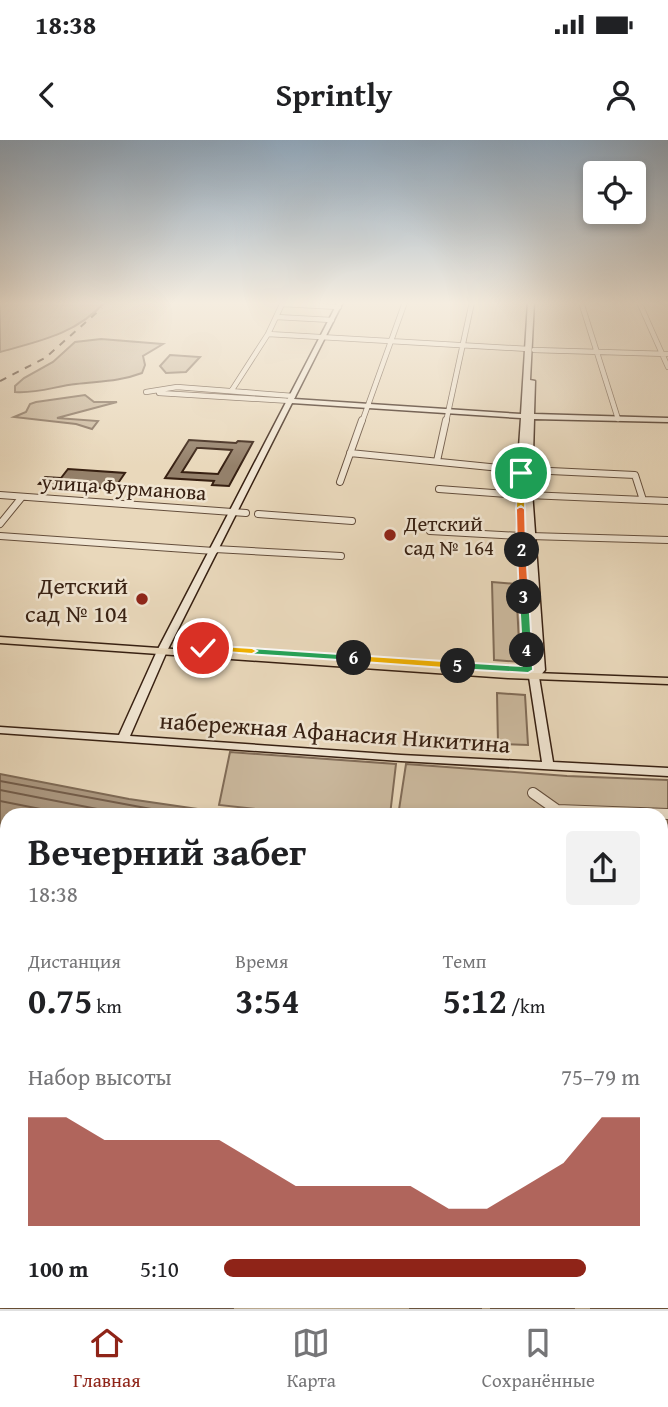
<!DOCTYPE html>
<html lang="ru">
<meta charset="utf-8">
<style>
:root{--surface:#fff;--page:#f2f2f2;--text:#202124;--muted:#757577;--line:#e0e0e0;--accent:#8f2418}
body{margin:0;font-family:"Gentium Book Plus",serif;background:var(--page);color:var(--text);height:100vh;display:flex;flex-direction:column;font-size:26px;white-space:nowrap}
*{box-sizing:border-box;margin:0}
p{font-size:23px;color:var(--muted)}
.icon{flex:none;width:38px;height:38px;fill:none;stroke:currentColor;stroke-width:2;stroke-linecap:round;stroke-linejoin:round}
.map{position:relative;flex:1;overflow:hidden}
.details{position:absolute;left:0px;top:668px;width:668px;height:500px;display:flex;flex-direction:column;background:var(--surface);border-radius:21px 21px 0 0;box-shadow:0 4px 10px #0003}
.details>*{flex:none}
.buttons{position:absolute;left:583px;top:21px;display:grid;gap:14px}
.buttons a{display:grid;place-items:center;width:63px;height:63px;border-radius:7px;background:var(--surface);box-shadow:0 4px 10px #0003;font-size:35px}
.pin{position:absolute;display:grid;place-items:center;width:60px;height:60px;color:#fff;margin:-30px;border:4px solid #fff;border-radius:50%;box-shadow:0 2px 7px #0007}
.km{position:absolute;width:35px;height:35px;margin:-18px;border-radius:50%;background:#222;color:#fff;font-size:19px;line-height:35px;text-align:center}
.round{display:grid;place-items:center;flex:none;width:74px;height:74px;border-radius:7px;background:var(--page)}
.summary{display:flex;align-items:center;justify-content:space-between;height:119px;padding:0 28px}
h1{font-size:38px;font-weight:600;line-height:52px}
.figures{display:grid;grid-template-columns:repeat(3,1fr);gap:10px;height:119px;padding:7px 28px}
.figures div{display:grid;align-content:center}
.figures b{font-size:35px;font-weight:600}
.figures small{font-size:19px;font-weight:400}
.figures p{font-size:19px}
.chart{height:196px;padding:14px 28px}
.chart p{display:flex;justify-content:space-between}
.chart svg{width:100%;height:126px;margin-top:7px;fill:var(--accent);opacity:.7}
ul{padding:0 28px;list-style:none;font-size:23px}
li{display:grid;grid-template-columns:112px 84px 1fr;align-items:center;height:52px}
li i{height:18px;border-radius:9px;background:var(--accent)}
.status{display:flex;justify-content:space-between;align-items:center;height:49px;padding:0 35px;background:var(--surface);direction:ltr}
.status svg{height:19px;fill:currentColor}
header{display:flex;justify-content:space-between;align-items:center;height:91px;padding:0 28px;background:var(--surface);font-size:32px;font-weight:600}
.menu{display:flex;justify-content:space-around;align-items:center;height:98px;border-top:2px solid var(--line);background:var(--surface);font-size:19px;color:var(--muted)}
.menu a{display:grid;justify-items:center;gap:4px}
.menu .active{color:var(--accent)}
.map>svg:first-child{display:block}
.green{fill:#cbb99e;stroke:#816c58;stroke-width:2}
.water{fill:#ac9982;stroke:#7d6955;stroke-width:2}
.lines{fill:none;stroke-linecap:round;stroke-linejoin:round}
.shore{stroke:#725c4a;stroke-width:2}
.building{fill:#94806a;stroke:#372012;stroke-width:2;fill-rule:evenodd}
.street-far2-casing{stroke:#644e3c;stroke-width:6}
.street-far1-casing{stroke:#644e3c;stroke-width:8}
.street-casing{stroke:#644e3c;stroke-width:12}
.secondary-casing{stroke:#372012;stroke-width:3}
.primary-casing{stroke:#372012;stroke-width:3}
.street-far2{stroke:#f1e6d3;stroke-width:4.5}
.street-far1{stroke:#f1e6d3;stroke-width:6}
.street{stroke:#f1e6d3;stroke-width:10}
.secondary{fill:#f1e6d3;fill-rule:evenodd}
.primary{fill:#e9d8bb;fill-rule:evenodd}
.rail{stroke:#372012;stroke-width:2;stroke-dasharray:7 7;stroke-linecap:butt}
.split-1{fill:#f5b400;stroke:#fff;stroke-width:2}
.split-2{fill:#f0652b;stroke:#fff;stroke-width:2}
.split-3{fill:#f0652b;stroke:#fff;stroke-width:2}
.split-4{fill:#22a559;stroke:#fff;stroke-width:2}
.split-5{fill:#22a559;stroke:#fff;stroke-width:2}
.split-6{fill:#f5b400;stroke:#fff;stroke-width:2}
.split-7{fill:#22a559;stroke:#fff;stroke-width:2}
.split-8{fill:#f5b400;stroke:#fff;stroke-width:2}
.poi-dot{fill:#8f2418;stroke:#f1e6d3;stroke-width:2.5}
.labels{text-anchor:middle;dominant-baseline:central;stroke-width:5;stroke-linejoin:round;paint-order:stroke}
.far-street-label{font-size:21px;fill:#372012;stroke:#f1e6d3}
.far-poi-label{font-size:21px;fill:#372012;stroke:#f1e6d3;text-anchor:start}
.poi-label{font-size:24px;fill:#372012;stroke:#f1e6d3;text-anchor:end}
.street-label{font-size:24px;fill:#372012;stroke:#f1e6d3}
</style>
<div class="status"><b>18:38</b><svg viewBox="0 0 49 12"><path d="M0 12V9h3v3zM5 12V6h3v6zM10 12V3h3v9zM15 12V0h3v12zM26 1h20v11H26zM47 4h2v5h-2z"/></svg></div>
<header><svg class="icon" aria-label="back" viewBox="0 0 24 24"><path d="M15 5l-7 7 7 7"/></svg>Sprintly<svg class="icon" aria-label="person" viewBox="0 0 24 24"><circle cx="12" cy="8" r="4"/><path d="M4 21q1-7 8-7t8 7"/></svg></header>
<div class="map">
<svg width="668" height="1169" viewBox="0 0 668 1169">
<rect width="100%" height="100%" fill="#e9d8bb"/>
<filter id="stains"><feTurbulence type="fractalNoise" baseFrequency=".00286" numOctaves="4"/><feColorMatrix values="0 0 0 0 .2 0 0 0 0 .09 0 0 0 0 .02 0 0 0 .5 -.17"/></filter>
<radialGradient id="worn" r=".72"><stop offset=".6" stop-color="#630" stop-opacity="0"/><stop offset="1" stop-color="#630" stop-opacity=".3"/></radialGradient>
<path class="green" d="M0,162H105C76,194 40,201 0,212Z
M101,199L163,204L143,216L145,225L142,233C118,242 101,241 76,244C56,246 36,254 15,252V246L24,238L53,222L75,202Z
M170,215L200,217L186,232L166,233L160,226Z
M85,255L94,262H117L57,278L98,281L92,289L76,284L14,277L26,272L30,264L36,262Z
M492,442L516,444L520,522L494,520Z
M497,553L525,555L528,605L498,604Z
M230,612L396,624L390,675H309L219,665Z
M406,624L567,636L668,640V706L662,705V676H398Z
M0,886L7,888V1162H232L233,1169H0Z
M662,1028L668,1034V1169H591V1162H662Z
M411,1162H481V1169H410Z
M491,1162H573L574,1169H491Z"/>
<path class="water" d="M0,634L129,659L239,675L7,676V888L0,886Z
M662,725L668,726V1025H662Z"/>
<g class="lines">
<path class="shore" d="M0,641L189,676
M0,650L133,676
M0,661L76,676"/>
</g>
<path class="building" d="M189,300L236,303L238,301L253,302L229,346L212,345L214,341L165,338ZM197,308H201L232,310L218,334L182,332Z
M68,329L125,333L114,349L39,344L45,337L61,338Z"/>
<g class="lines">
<defs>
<path id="street-far2" d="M581,162L618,279
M639,162L668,227
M282,164L339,167
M276,177L332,180
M268,194L528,209
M534,210L668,214
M232,250L268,194L283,162
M146,252L177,247L293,256
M159,253L291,261
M362,282L405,162
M446,282L472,162"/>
<path id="street-far1" d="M350,313L521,330
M437,321L446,280
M529,330L635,335L643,360
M340,342L362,280
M439,349L520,355
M0,355L246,373
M528,355L668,361
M258,374L352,381
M0,384L22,357
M430,391L521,396
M0,396L214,411
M530,396L668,400
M215,409L341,416"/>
<path id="street" d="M533,653L557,670L668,674
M662,706L668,707"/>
<path id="secondary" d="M338,162H343L294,259L521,274L528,162H534L530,240L535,241L534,274L668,278V282L534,279L532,351L545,530L539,537L553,622L668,628V636L401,621L0,593V587L119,595L157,511ZM292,263L521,278L516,351L523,530L529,537L542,622L401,615L130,596L167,511ZM526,316L524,351L534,530L524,351Z"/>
<path id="primary" d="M0,497L508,532L668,538V544L508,538L0,503Z"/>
</defs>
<use href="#street-far2" class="street-far2-casing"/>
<use href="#street-far1" class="street-far1-casing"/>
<use href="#street" class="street-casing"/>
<use href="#secondary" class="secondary-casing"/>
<use href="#primary" class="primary-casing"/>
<use href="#street-far2" class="street-far2"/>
<use href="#street-far1" class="street-far1"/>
<use href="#street" class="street"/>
<use href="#secondary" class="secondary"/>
<use href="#primary" class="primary"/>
<path class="rail" d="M0,241L45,218L102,168"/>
</g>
<linearGradient id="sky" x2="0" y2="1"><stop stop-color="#90a9bf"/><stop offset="0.5" stop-color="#f5ede0"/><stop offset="1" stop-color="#f5ede0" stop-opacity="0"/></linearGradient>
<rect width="668" height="326" fill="url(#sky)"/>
<path class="split-1" d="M521,330L525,333V369L521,372L516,369L517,333Z"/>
<path class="split-2" d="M521,366L525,369L526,410L522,413L517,410L516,369Z"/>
<path class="split-3" d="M522,407L526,410L529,457L524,460L519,457L517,410Z"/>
<path class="split-4" d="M524,454L529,457L532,510L527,513L522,510L519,457Z"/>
<path class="split-5" d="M527,507L532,510L533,530L528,533L458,529L453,526L458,522L522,526V510Z"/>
<path class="split-6" d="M354,515L458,522L463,526L458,529L350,521L349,518Z"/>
<path class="split-7" d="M252,508L354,515L359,518L354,521L248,514V509Z"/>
<path class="split-8" d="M203,505L252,508L257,511L252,514L200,510V506Z"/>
<g class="poi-dot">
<circle cx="390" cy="395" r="7"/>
<circle cx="142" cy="459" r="7"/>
</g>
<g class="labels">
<g class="far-street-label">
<text transform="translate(124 347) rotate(4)">улица Фурманова</text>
</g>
<g class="far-poi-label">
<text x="404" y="383">Детский<tspan x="404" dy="24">сад № 164</tspan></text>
</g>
<g class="poi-label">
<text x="128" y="445">Детский<tspan x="128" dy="28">сад № 104</tspan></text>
</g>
<g class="street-label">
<text transform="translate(335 592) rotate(4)">набережная Афанасия Никитина</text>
</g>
</g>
<rect width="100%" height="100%" filter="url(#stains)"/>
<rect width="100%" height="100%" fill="url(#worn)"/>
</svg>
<div class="buttons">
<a><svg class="icon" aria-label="locate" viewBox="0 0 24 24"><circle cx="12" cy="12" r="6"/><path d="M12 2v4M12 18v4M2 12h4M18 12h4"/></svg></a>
</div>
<div class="pin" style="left:521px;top:333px;background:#1e9e55"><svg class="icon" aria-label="arrive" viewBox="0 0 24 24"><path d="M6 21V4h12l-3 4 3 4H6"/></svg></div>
<div class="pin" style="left:203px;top:508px;background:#d93025"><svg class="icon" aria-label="check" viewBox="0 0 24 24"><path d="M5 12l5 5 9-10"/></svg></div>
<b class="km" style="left:522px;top:410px">2</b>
<b class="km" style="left:524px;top:457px">3</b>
<b class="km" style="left:527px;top:510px">4</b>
<b class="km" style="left:458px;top:526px">5</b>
<b class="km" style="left:354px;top:518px">6</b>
<section class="details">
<div class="summary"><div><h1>Вечерний забег</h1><p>18:38</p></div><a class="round"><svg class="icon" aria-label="share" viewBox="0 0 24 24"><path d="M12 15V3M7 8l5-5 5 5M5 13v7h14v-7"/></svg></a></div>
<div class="figures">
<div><p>Дистанция</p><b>0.75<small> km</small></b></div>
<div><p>Время</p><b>3:54</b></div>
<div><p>Темп</p><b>5:12<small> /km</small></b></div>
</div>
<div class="chart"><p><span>Набор высоты</span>75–79 m</p>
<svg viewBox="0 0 160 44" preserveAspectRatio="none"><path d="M0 44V6L10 6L20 14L30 14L40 14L50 14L60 22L70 30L80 30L90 30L100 30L110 38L120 38L130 30L140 22L150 6L160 6V44z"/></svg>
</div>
<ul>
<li><b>100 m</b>5:10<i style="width:87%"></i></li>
</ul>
</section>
</div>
<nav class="menu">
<a class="active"><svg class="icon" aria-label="home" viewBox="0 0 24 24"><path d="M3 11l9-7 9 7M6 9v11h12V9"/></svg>Главная</a>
<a><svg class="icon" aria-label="map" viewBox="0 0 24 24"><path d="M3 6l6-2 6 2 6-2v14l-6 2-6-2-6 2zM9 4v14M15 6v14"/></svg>Карта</a>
<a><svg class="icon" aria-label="saved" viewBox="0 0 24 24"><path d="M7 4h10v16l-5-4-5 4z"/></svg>Сохранённые</a>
</nav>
